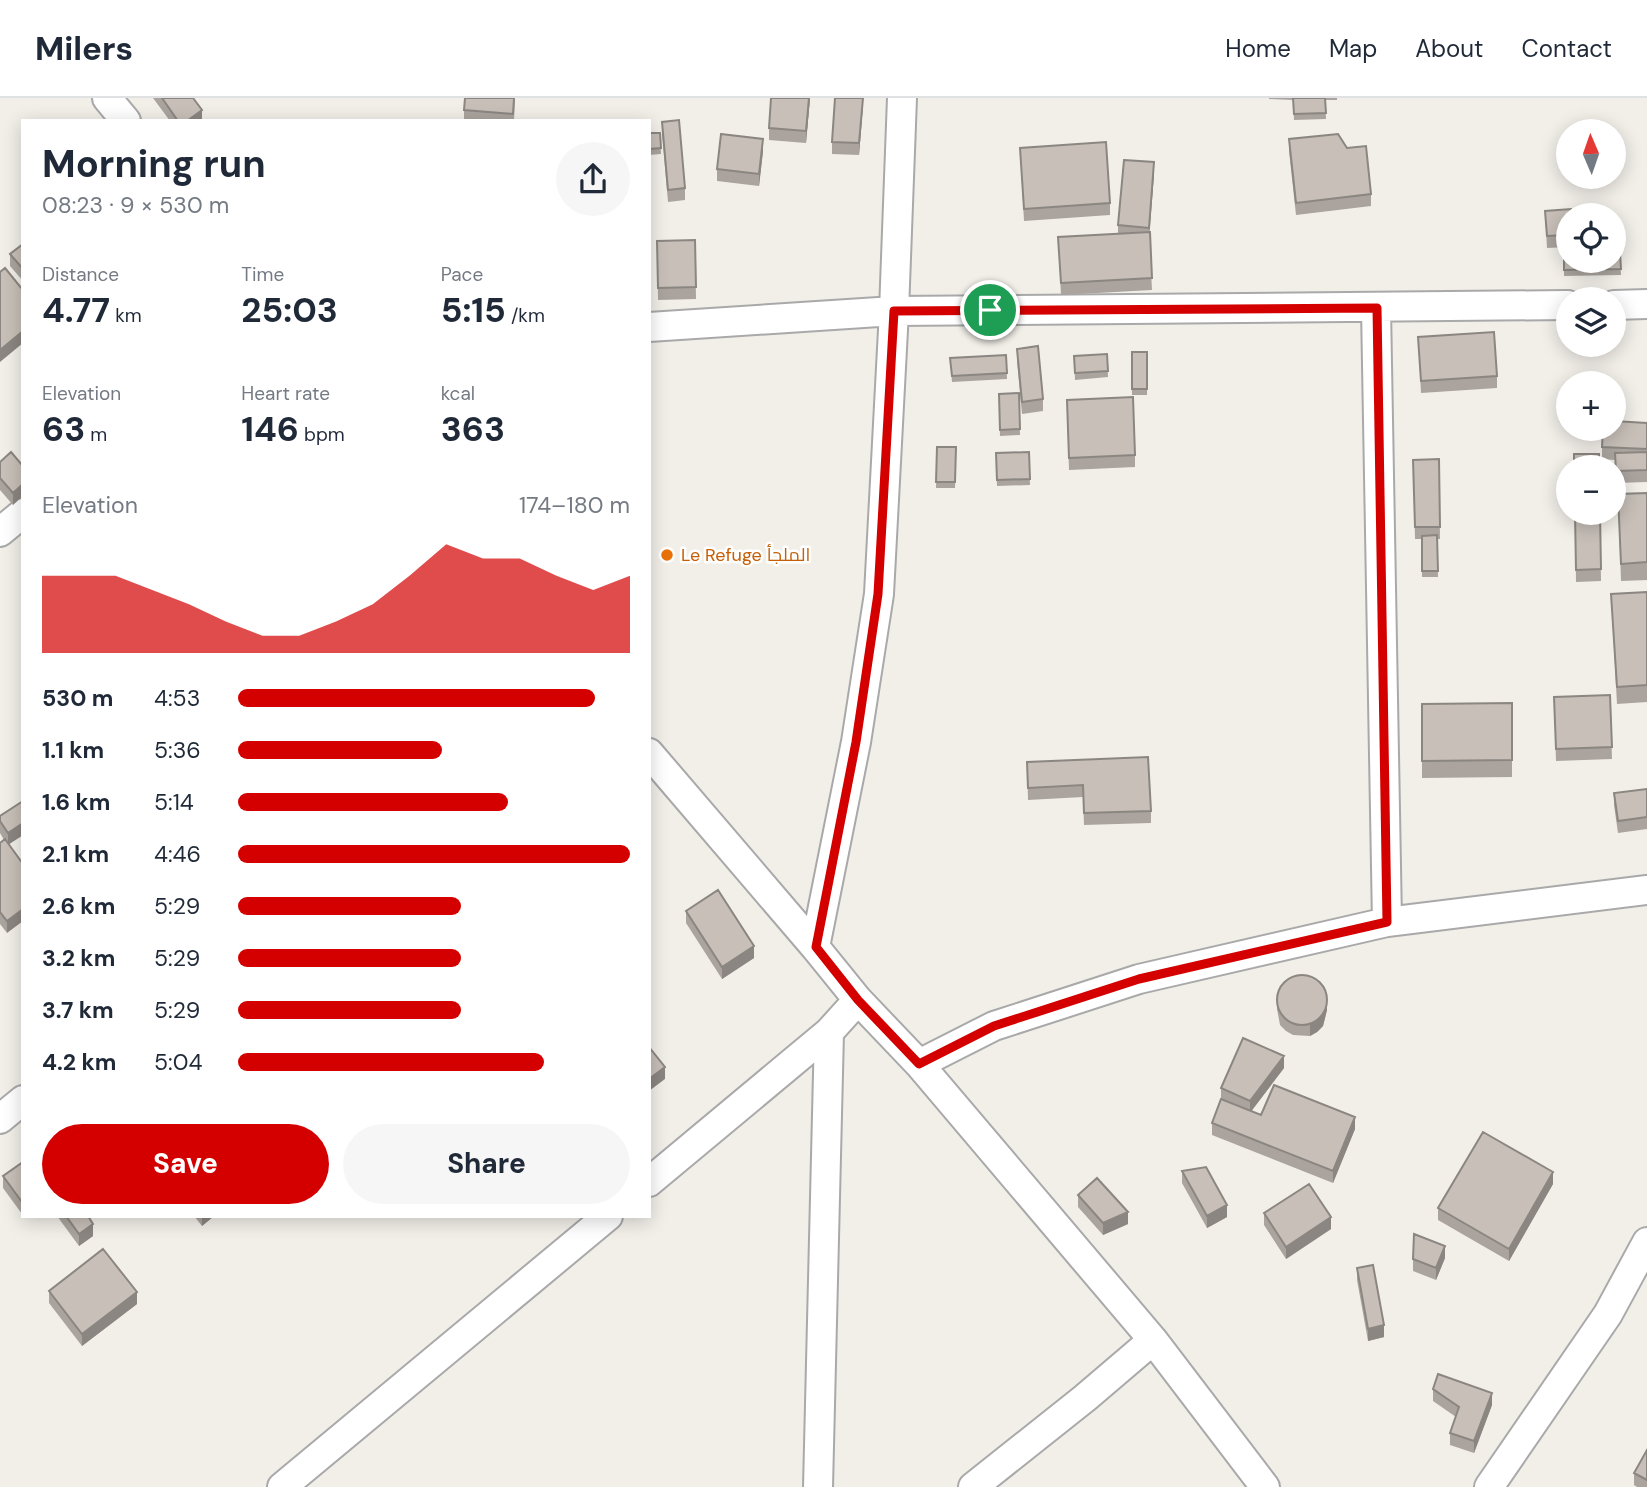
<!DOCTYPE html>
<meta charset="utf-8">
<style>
:root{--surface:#fff;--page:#f6f6f7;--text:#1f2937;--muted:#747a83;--line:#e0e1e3;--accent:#d40000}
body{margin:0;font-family:"DM Sans",Cairo,sans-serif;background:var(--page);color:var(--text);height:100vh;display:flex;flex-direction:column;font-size:26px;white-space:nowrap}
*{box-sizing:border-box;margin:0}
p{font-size:23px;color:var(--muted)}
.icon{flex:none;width:38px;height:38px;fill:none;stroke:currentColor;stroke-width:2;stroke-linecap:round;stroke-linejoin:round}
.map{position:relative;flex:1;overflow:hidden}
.panel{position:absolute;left:21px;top:21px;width:630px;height:1099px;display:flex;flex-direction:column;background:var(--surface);border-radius:0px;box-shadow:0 4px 18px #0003}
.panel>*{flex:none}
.needle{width:46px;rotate:358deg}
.fabs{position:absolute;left:1556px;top:21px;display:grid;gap:14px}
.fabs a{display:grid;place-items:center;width:70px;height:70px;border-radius:50%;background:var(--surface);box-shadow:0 4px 18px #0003;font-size:35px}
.pin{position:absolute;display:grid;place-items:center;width:60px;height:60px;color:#fff;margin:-30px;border:4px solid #fff;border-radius:50%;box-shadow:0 2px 7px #0007}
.round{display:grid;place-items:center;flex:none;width:74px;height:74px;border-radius:37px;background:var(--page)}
.overview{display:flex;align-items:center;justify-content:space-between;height:119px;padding:0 21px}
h1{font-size:38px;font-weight:700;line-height:52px}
.stats{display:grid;grid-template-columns:repeat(3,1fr);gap:10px;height:119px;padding:7px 21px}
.stats div{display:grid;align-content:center}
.stats b{font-size:35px;font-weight:700}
.stats small{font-size:19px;font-weight:400}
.stats p{font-size:19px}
.chart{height:196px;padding:14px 21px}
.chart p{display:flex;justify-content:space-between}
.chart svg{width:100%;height:126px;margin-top:7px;fill:var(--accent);opacity:.7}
.action{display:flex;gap:14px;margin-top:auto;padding:14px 21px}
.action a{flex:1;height:80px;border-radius:42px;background:var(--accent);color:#fff;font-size:28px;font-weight:700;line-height:80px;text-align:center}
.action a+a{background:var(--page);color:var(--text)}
ul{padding:0 21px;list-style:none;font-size:23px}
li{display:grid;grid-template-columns:112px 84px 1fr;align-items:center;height:52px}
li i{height:18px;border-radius:9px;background:var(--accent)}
header{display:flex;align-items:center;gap:42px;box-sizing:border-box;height:98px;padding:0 35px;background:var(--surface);border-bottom:2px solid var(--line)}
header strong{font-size:33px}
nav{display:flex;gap:38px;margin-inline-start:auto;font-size:24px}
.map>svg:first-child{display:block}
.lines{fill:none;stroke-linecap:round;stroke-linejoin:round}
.minor-casing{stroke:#a9a9a9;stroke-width:32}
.minor{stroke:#fff;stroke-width:28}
.wall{fill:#aba49e}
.shaded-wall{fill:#8b8681}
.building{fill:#c7bfb8;stroke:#8b8681;stroke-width:2}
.route-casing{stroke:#fff;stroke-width:14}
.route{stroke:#d40000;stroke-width:9}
.food-dot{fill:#e8710a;stroke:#fff;stroke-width:2.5}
.labels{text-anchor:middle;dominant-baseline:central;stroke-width:5;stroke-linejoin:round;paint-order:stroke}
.food-label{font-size:18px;fill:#c56008;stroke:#fff;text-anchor:start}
</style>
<header>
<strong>Milers</strong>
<nav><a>Home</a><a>Map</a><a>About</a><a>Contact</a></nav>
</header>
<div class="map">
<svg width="1647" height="1389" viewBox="0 0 1647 1389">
<rect width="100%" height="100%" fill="#f2efe9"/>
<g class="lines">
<defs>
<path id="minor" d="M107,0L126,23
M1614,207L1647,206
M1376,210L1387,824
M649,229L894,213L1568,207
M0,434L23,415
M649,655L815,849L858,902L919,966L1153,1242L1265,1389
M815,849L856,644L879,496L894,213L902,0
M919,966L994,928L1139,881L1387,824L1647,792
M0,1021L23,1002
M649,1084L829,934L858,902
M282,1389L608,1118
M818,1389L829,934
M973,1389L1085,1300L1153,1242
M1489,1389L1608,1216L1647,1144"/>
</defs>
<use href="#minor" class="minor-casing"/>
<use href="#minor" class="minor"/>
</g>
<path class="wall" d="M153,0H193L202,23H170Z
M515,0L514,23H464V12Z
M810,0L806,45L769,42V30Z
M1269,0H1337V2H1325L1326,21L1294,22L1293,2L1269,1Z
M863,7L859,57L832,56V44Z
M662,24L685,90V102L668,104L662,36Z
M649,35H660L661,56L649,57Z
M1289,41L1371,96V108L1296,117L1289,53Z
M1020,50L1110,105V117L1024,123Z
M763,53L759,88L717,83V71Z
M1154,76L1149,134L1152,192L1061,197L1058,139L1118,136V127Z
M1545,113L1568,117V149L1547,150Z
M695,142L696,201L658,202L657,143Z
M23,146V183L10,168V156Z
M1620,154L1621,177L1564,178V156Z
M1418,239L1497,278V290L1421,295Z
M1017,251L1043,301V313L1022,316L1017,263Z
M1132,254H1147V297H1132Z
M1107,256L1108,279L1075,282L1074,258Z
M1006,257L1007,281L952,284L950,260Z
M1019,295L1020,337L1000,338L999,296Z
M1067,314L1135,357V369L1069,372Z
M1647,325V384L1616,385L1615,362L1602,361V349Z
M937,349H956L955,390H936Z
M1029,354L1030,387L997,388L996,355Z
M1439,361L1440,441H1437L1438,479H1422V441H1415L1413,362Z
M0,364L23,368L13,407L0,392Z
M1647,395V482L1621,483L1618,396Z
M1575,415H1600L1601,483L1576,484Z
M1647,494V604L1617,606L1611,496Z
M1610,597L1612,661L1556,663L1554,599Z
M1512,605V679L1422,680V606Z
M1027,664L1151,713V725L1084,727L1083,699L1028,702Z
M1647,691V731L1618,735L1614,707V695Z
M23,703V737L8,746L7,835L0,826V745L4,742L0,735V718Z
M686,813L754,860L722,881L686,825Z
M1277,899L1327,912L1323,928L1317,934L1310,938L1293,937L1286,933L1280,927L1277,911Z
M1284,970L1251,1013L1261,1017L1355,1031L1333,1085L1212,1037V1025L1221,1002V990Z
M23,1064V1115L22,1116L3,1090V1078Z
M1182,1073L1227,1119L1207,1130L1182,1085Z
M1553,1086L1509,1163L1438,1122V1110Z
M1078,1097L1128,1126L1103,1137L1078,1109Z
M1264,1115L1331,1131L1286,1161L1264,1127Z
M57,1118H88L93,1138L79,1148Z
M194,1118H214L202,1128Z
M1445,1160L1436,1182L1413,1173V1161Z
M1357,1170L1384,1239L1368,1243L1357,1182Z
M49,1193L137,1206L82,1248L49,1205Z
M1433,1291L1492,1307L1474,1355L1450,1347V1335L1456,1319L1433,1303Z
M1647,1352V1389H1637L1634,1387V1375Z"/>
<path class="shaded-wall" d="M809,0H810L806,45V33Z
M863,0V7L859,57V45Z
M202,12V23H187Z
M763,41V53L759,88V76Z
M1154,64V76L1149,141V130Z
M23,233V245L0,264V252Z
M23,386V398L13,407V395Z
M23,725V737L8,747V735Z
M23,811V823L7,835V823Z
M754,848V860L722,881V869Z
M1327,900V912L1323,928L1317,934L1310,938V926Z
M1284,958V970L1250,1015V1003Z
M665,969V981L649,993V981Z
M1355,1019V1031L1333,1085V1073Z
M1553,1074V1086L1509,1163V1151Z
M1227,1107V1119L1207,1130V1118Z
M1128,1114V1126L1103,1137V1125Z
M202,1118H214L202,1128Z
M1331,1119V1131L1286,1161V1149Z
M93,1126V1138L79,1148V1136Z
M1445,1148V1160L1436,1182V1170Z
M137,1194V1206L82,1248V1236Z
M1384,1227V1239L1368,1243V1231Z
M1492,1295V1307L1474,1355V1343Z"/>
<path class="building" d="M162,0H193L202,12L187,23H178Z
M465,0H514L513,16L464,12Z
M771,0H809L806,33L769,30Z
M835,0H863L859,45L832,44Z
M1293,0H1325L1326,15L1294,16Z
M679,22L685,90L668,92L662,24Z
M649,35H660L661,50L649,51Z
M721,36L763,41L759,76L717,71Z
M1338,36L1347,50L1366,48L1371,96L1296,105L1289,41Z
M1106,44L1110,105L1024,111L1020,50Z
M1124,62L1154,64L1149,130L1118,127Z
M1571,111V117H1568V137L1547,138L1545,113Z
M1150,134L1152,180L1061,185L1058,139Z
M695,142L696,189L658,190L657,143Z
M23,146V171L10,156Z
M1614,154H1620L1621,171L1564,172V156L1568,155V163H1614Z
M5,170L23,192V233L0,252V174Z
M1494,234L1497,278L1421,283L1418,239Z
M1038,248L1043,301L1022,304L1017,251Z
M1132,254H1147V291H1132Z
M1107,256L1108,273L1075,275L1074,258Z
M1006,257L1007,275L952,278L950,260Z
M1019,295L1020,331L1000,332L999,296Z
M1133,299L1135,357L1069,360L1067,302Z
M1614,323L1647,325V351L1602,349L1603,331H1614Z
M937,349H956L955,384H936Z
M11,354L23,368V386L13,395L0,380V364Z
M1029,354L1030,381L997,382L996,355Z
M1647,354V372L1616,373L1615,355Z
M1574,356H1599V369H1574Z
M1439,361L1440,429H1415L1413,362Z
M1647,395V464L1621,466L1618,396Z
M1575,415H1600L1601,471L1576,472Z
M1437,437L1438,473H1422V438Z
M1647,494V587L1617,589L1611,496Z
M1610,597L1612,649L1556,651L1554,599Z
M1512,605V662L1422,663V606Z
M1148,659L1151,713L1084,715L1083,687L1028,690L1027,664Z
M1647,691V719L1618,723L1614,695Z
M23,703V725L8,735L0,723V718Z
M5,741L23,766V811L7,823L0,814V745Z
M718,792L754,848L722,869L686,813Z
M1277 902a25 25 0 1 1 50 0a25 25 0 1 1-50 0Z
M1243,940L1284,958L1250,1003L1221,990Z
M649,949L665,969L649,981Z
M1274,987L1355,1019L1333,1073L1212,1025L1221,1001L1261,1017Z
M1483,1034L1553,1074L1509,1151L1438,1110Z
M23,1064V1103L22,1104L3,1078Z
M1206,1069L1227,1107L1207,1118L1182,1073Z
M1097,1080L1128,1114L1103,1125L1078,1097Z
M1309,1086L1331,1119L1286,1149L1264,1115Z
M66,1118H88L93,1126L79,1136Z
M1414,1136L1445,1148L1436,1170L1413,1161Z
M103,1151L137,1194L82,1236L49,1193Z
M1373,1167L1384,1227L1368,1231L1357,1170Z
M1438,1276L1492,1295L1474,1343L1450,1335L1459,1309L1433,1291Z
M1647,1352V1382L1634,1375Z"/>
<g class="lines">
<defs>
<path id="route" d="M1377,210L1387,824L1139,881L994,928L919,966L858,902L816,849L856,644L878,496L894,213Z"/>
</defs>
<use href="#route" class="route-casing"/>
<use href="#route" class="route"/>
</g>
<circle class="food-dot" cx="667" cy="457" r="7"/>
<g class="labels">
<g class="food-label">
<text x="681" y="457">Le Refuge الملجأ</text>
</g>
</g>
</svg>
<div class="fabs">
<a><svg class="needle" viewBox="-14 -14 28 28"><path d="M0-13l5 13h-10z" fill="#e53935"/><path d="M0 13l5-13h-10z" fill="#747a83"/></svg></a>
<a><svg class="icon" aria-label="locate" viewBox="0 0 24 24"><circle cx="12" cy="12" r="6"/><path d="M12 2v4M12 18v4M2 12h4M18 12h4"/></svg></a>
<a><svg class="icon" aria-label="layers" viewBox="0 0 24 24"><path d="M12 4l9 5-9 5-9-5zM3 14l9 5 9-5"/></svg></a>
<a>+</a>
<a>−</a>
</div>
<div class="pin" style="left:990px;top:212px;background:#1e9e55"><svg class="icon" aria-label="arrive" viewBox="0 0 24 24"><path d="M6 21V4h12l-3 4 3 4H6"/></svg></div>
<section class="panel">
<div class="overview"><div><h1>Morning run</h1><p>08:23 · 9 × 530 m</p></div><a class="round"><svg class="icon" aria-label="share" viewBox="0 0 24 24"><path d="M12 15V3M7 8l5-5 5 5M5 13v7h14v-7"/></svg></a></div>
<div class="stats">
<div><p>Distance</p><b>4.77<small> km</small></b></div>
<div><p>Time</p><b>25:03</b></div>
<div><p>Pace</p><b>5:15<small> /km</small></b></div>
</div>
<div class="stats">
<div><p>Elevation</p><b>63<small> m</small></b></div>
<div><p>Heart rate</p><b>146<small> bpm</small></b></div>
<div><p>kcal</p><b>363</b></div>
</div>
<div class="chart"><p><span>Elevation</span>174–180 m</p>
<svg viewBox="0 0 160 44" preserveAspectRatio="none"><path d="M0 44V17L10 17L20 17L30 22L40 27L50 33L60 38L70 38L80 33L90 27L100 17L110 6L120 11L130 11L140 17L150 22L160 17V44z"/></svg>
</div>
<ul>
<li><b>530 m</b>4:53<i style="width:91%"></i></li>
<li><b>1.1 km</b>5:36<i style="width:52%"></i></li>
<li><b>1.6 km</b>5:14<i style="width:69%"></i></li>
<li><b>2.1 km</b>4:46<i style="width:100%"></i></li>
<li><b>2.6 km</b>5:29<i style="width:57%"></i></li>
<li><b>3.2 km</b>5:29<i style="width:57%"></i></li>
<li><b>3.7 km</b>5:29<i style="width:57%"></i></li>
<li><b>4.2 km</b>5:04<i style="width:78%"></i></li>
</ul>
<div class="action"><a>Save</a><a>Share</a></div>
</section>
</div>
